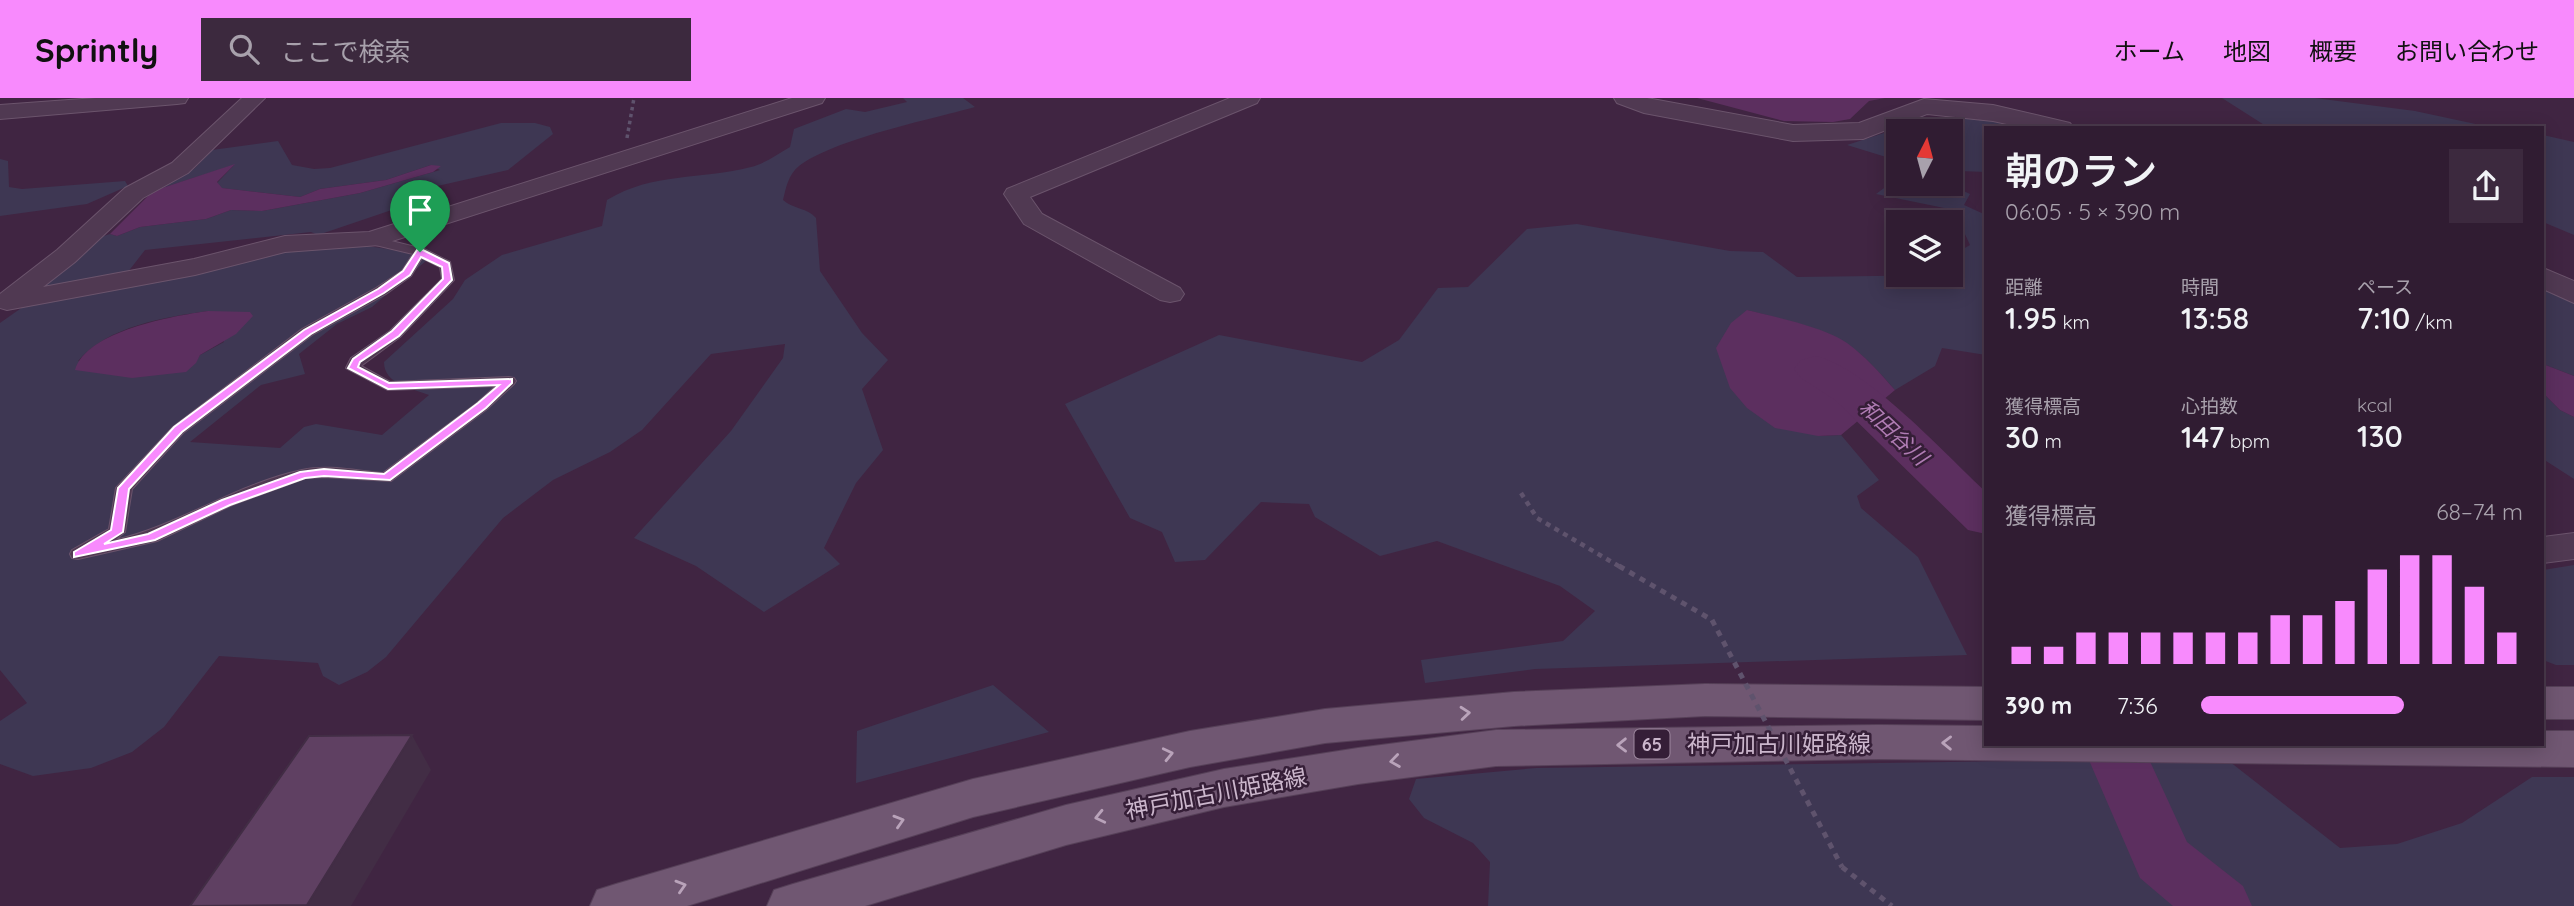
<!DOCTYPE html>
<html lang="ja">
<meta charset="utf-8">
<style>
:root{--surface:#301c32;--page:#3c293e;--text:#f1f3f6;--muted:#a8a1ac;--line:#4b3a4d;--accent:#f88afd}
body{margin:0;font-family:Quicksand,"Noto Sans JP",sans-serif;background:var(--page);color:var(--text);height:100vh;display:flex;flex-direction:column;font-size:26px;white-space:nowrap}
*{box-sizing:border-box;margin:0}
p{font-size:23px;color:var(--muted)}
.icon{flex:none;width:38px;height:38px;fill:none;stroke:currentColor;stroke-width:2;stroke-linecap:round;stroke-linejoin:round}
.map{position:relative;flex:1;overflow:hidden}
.panel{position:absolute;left:1984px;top:28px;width:560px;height:620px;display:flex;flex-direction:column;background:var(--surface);border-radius:0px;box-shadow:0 4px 18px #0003,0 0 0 2px var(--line)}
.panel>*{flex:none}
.needle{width:46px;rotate:6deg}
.buttons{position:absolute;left:1886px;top:21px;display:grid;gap:14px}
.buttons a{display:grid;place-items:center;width:77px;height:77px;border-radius:0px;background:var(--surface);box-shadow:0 4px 18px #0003,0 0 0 2px var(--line);font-size:35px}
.pin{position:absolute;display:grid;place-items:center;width:60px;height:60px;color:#fff;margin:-72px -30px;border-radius:50% 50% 50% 0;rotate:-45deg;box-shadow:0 0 7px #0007}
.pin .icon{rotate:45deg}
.round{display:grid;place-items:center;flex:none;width:74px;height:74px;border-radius:0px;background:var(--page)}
.overview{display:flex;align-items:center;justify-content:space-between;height:119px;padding:0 21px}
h1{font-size:38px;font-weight:600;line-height:52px}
.stats{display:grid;grid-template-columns:repeat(3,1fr);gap:10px;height:119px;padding:7px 21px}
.stats div{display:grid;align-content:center}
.stats b{font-size:30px;font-weight:600}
.stats small{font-size:19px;font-weight:400}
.stats p{font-size:19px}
.chart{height:196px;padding:14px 21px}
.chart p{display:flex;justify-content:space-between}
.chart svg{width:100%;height:126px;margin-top:7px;stroke:var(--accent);stroke-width:6}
ul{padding:0 21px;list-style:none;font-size:23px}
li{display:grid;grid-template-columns:112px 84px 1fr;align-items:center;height:52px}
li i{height:18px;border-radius:9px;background:var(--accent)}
header{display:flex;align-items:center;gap:42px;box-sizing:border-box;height:98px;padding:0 35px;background:var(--accent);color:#111}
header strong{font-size:33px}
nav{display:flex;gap:38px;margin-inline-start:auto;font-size:24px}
.search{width:490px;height:63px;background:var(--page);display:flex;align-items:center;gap:18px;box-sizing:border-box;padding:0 24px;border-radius:0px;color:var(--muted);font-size:26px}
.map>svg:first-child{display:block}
.green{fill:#3e3753;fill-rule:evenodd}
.water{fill:#5c2f5f}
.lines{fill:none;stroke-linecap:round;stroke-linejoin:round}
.river{fill:#5c2f5f;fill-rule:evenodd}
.service-casing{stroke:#6b546c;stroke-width:2}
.minor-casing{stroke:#6b546c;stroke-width:2}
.tertiary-casing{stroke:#6b546c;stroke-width:2}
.primary-casing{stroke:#564058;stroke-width:2}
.path-far2{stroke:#5f536d;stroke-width:3.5;stroke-dasharray:3.5 3.5;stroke-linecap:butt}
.path-far1{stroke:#5f536d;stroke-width:4.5;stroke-dasharray:5 5;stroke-linecap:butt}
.path{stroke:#5f536d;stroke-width:5;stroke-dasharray:6 6;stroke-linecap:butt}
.service{fill:#503952;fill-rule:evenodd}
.minor{fill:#503952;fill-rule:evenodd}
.tertiary{fill:#503952;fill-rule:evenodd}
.primary{fill:#705772;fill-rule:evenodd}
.path-bridge{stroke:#5f536d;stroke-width:5;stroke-dasharray:6 6;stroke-linecap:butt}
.shaded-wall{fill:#422d45}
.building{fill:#5f4062;stroke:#422d45;stroke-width:2}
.oneway{stroke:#b9a3ba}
.route{fill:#f88afd;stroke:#fff;stroke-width:2;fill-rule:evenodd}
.labels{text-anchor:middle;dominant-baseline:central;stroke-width:5;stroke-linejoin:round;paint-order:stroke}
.shield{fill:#351e37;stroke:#9e889f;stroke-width:2}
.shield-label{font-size:18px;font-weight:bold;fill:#cbb6cc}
.water-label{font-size:21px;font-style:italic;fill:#b07cb4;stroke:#351e37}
.near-street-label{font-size:23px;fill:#cbb6cc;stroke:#351e37}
</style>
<header>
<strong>Sprintly</strong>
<div class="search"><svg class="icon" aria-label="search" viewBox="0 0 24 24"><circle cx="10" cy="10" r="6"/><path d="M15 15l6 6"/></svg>ここで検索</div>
<nav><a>ホーム</a><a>地図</a><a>概要</a><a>お問い合わせ</a></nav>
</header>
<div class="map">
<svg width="2574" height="808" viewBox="0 0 2574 808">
<rect width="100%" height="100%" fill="#402542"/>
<path class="green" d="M903,0H963L975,9C928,22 835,41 799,68C788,77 786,90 783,102C793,111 808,110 816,120L820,173L862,235L888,262L862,291L883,352L856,385L824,450L840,466L764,514L696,468L634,440L731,333L783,260L785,246L711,256L642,332L610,354L553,382L503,420L386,559L367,574L339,587L323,578L318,565L219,558L164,629L132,654L91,670L33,678L0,666V623L27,605L0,572V225L27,206C78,195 129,184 179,173C259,156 348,131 427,162L372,209L337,226L299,256L305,276L261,287L190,344L280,350L304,329L316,326L382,337L429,297C411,290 384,286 384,264L453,201L465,182L502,157L602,128L607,102C653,74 701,82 751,69C764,66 778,56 790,49L794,31L846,11L865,14L907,4ZM208,213L224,244L200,257L195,265L78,263C108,228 165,219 208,213Z
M2222,0H2315L2415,13L2494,30H2269Z
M1967,18L2024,30H1986V74L1959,73L1951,77V33H1899V63L1847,47L1924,22Z
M501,25H535L550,29L553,36L508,72L433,89L430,92L433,98L318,137L311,134L145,152L124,179L22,199L91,142L110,136L117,138L140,129L206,121L231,112L262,113L360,95L440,72L431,67L386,82L320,91L300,99L221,90L217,85L234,67L153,93H148L194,71L212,52L278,43L292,67L314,71L330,70Z
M2543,37L2574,44V137L2543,124Z
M0,61L8,63L9,89L22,91L125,83L128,88L87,106L0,118Z
M1899,79V86H1948L1970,96L1964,107L1986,117V257L1942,250L1935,268L1895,292C1880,275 1865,258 1847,246C1824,229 1775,220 1747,212L1818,338L1841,337L1879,382L1857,398L1861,410L1918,459L1967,557L1535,571L1425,585L1421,562L1563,543L1595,513L1560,488L1437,443L1380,458L1315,419L1309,406L1261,404L1205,462L1175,464L1162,434L1130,420L1065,306L1219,237L1362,264L1399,242L1438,190L1468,189L1527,131L1577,126L1730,153L1763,154L1797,179L1951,177V158L1970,147L1954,112L1876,96Z
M2543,188L2574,206V278L2543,266Z
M2543,295L2560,312L2574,319V381L2543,361Z
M2574,467V567H2556L2543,562V472Z
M993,587L1049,634L856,685L857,633Z
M2225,660L2340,750L2397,746L2462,725L2532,679H2574V808H1488L1490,764L1473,745L1424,720L1409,701L1416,681L1536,670Z"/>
<path class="water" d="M1697,0H1885L1869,3L1850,21L1833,24L1784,23Z
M235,66L217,84L222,90L300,99L320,91L386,82L431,67L441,68L433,74L360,95L262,113L231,112L206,121L140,129L117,138L110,136L153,93Z
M1747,212C1775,219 1824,229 1847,245C1865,258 1880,275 1895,292L1841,337L1818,338L1775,330L1747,310L1730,290L1716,250L1731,225Z
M208,213L250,214L253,218L236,236L200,257L196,265L186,274L132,280L75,272C86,233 173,218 208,213Z
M2543,266L2574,278V319L2560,312L2543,295Z"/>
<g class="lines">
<path class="river" d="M1816,258C1868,271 1945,356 1986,394V436L1968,432L1835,302L1801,280L1794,271L1801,262Z
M2082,646H2142L2187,744L2243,788L2252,808H2173L2140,780Z"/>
<defs>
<path id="service" d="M371,138L424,151L450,164L454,182L400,239L361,268L390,284L509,279L514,280L516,283L514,286L487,311L391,383L324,379L306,380L232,407L157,443L78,461L72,460L70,456L72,452L109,431L116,390L173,329L302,231L376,190L402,173L413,156L367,145V139ZM422,160L440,169L442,181L390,233L351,260L346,270L388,292L496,288L477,305L383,375C357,373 328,366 302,372C236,386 180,427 115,442L125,434L132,391L183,335L312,237L386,196L411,178Z"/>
<path id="minor" d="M96,0H188L185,5L177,6L0,21V7Z
M242,0H265L188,75L143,100L75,164L43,189L194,161L285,138L369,134L792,0H825L822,5L380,147L285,154L195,177L7,212L0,210V196L57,152L125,90L172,65Z
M1230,0H1260L1257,5L1030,99L1042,116L1180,190L1184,196L1180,202L1170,204L1160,202L1024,126L1004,96L1007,91Z"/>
<path id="tertiary" d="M1614,0H1647L1793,27L1859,25L1924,1L1993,7L2070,25L2074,30H2025L1993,23L1927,16L1863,41L1793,43L1644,15L1617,5Z
M2543,170L2574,183V205L2543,191Z
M2574,435V461L2543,465V439Z"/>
<path id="primary" d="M1705,586L1986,589V622L1705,618L1514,628L1325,645L1190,669L973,719L687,808H590L597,792L616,786L973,681L1190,633L1325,611L1514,594Z
M2543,589H2574V621H2543Z
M1879,627L1986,628V646H2543V633H2574V669L1879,661L1496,668L1358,686L1224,709L1066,747L865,808H767L774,792L793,786L1066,707L1224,671L1358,650L1496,632Z"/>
</defs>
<use href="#service" class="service-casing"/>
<use href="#minor" class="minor-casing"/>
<use href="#tertiary" class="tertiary-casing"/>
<use href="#primary" class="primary-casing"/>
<path class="path-far2" d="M627,40L634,0"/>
<path class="path-far1" d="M1521,395L1537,420L1622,470"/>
<path class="path" d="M1619,468L1712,522
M1842,769L1892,808"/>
<use href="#service" class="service"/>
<use href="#minor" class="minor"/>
<use href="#tertiary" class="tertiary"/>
<use href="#primary" class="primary"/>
<path class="path-bridge" d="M1712,522L1842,769"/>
</g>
<path class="shaded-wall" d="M412,637L431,672L351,808H307V807Z"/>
<path class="building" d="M412,637L307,807L190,808L309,638Z"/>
<defs><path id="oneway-chevron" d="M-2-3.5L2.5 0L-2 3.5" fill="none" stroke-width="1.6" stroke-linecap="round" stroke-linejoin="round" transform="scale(1.75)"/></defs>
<g class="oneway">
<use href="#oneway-chevron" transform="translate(1465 615) rotate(-5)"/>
<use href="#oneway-chevron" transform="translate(1947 645) rotate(-179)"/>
<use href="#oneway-chevron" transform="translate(1622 647) rotate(179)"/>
<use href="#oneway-chevron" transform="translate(1168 656) rotate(-13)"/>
<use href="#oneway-chevron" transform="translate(1395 663) rotate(172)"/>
<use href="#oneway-chevron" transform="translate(1100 719) rotate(167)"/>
<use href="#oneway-chevron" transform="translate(899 723) rotate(-17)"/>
<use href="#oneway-chevron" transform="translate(681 788) rotate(-17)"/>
</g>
<path class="route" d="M417,152H423L449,165L452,182L399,238L360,264L358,269L389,285L512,281V285L486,310L390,382L324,378L305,380L230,407L155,442L74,459V454L111,432L118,390L174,329L304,232L378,191L403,173ZM421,159L442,169L443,181L392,233L353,261L348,270L388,291L499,287L478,305L384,376L324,371L300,374L222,402L148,436L104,446L123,434L129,391L182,334L311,236L384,195L410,177Z"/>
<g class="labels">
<rect class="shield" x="1634.5" y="631.5" width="35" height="29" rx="5"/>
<g class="shield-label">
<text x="1652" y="646">65</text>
</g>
<g class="water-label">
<text transform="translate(1894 334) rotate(43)">和田谷川</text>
</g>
<g class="near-street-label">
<text x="1779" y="645">神戸加古川姫路線</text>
<text transform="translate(1216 695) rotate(-11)">神戸加古川姫路線</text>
</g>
</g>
</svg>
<div class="buttons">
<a><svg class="needle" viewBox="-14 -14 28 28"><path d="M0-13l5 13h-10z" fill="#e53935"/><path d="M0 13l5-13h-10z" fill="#a8a1ac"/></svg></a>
<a><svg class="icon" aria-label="layers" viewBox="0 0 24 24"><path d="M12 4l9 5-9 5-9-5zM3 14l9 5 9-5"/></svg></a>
</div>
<div class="pin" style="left:420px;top:154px;background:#1e9e55"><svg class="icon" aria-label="arrive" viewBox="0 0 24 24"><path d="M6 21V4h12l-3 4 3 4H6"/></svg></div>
<section class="panel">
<div class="overview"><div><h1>朝のラン</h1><p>06:05 · 5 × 390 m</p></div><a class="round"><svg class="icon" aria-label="share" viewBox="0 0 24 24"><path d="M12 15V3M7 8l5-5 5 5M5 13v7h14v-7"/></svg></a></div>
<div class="stats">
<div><p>距離</p><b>1.95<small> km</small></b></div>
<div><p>時間</p><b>13:58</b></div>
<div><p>ペース</p><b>7:10<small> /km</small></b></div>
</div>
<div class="stats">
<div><p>獲得標高</p><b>30<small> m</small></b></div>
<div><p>心拍数</p><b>147<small> bpm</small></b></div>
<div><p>kcal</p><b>130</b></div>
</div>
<div class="chart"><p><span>獲得標高</span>68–74 m</p>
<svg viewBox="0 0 160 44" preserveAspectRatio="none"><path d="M5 44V38M15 44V38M25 44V33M35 44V33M45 44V33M55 44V33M65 44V33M75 44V33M85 44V27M95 44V27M105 44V22M115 44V11M125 44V6M135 44V6M145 44V17M155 44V33"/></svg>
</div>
<ul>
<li><b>390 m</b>7:36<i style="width:63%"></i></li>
</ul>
</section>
</div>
